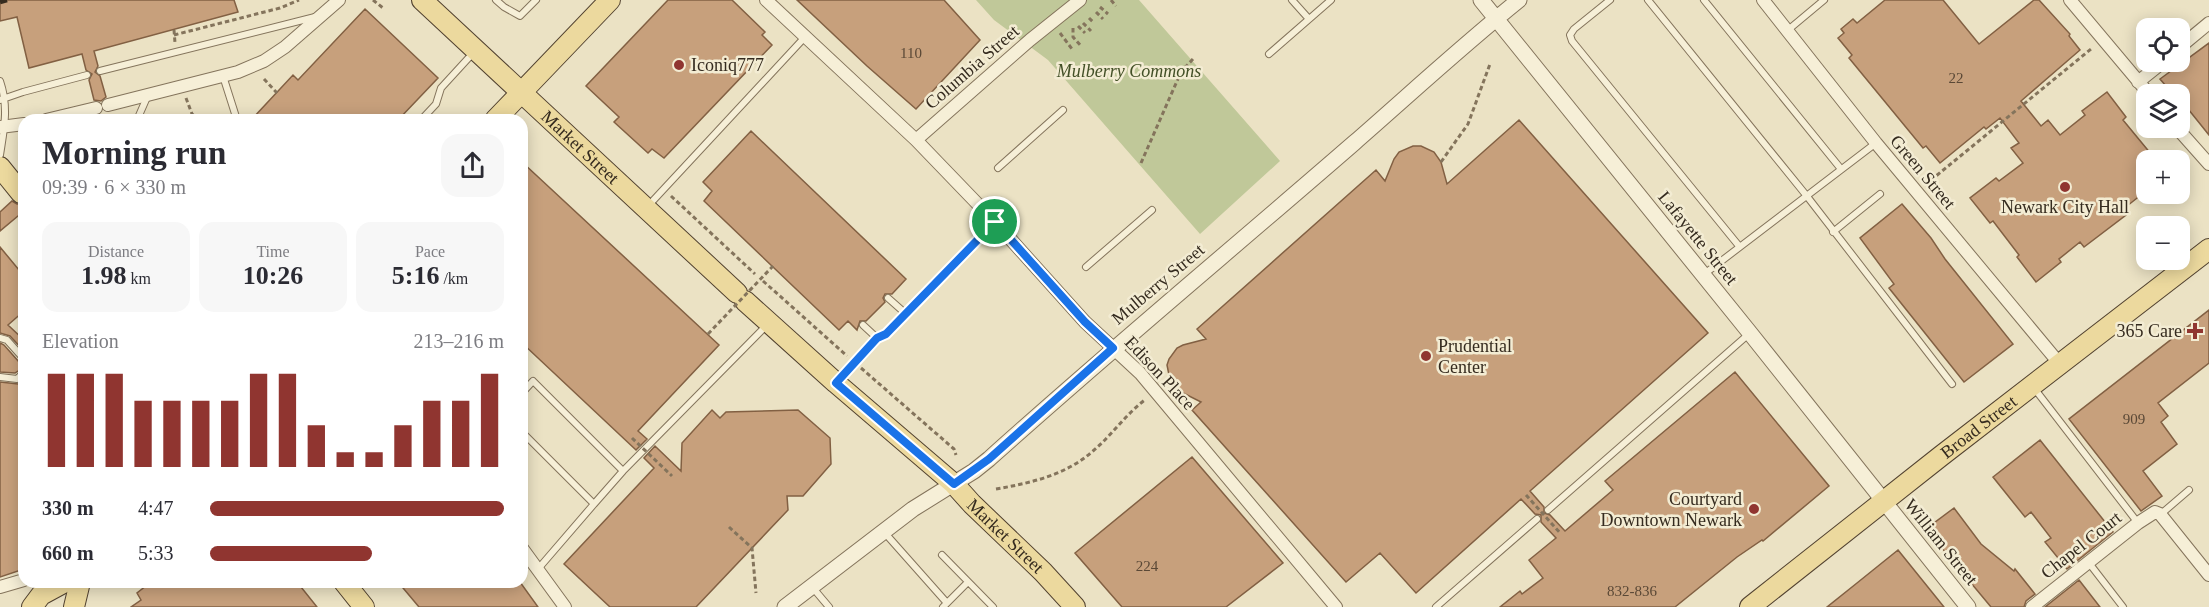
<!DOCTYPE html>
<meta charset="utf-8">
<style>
:root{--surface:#fff;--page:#f7f7f7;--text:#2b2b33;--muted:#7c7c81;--accent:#903530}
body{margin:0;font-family:Georgia,serif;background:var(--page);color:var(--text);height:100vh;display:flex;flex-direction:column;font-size:22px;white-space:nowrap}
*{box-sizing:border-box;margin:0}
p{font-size:20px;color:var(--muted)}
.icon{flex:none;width:33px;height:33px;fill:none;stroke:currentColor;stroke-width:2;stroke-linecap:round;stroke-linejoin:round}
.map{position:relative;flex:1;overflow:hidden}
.panel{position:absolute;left:18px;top:114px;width:510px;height:474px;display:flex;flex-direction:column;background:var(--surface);border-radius:18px;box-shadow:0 3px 15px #0003}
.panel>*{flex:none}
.buttons{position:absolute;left:2136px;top:18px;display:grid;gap:12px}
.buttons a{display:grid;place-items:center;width:54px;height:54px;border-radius:12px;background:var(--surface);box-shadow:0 3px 15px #0003;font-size:30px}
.pin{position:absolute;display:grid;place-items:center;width:51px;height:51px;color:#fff;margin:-26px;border:3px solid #fff;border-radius:50%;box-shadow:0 2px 6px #0007}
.round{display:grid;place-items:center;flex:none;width:63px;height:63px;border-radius:18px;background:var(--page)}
.head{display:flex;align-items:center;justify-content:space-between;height:102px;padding:0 24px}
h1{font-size:33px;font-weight:600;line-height:45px}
.stats{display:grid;grid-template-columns:repeat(3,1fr);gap:9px;height:102px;padding:6px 24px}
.stats div{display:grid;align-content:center;border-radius:15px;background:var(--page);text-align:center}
.stats b{font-size:26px;font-weight:600}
.stats small{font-size:16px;font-weight:400}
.stats p{font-size:16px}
.chart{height:168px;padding:12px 24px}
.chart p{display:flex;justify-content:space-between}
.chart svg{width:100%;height:108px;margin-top:6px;stroke:var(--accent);stroke-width:6}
ul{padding:0 24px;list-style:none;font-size:20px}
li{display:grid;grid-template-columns:96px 72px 1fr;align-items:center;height:45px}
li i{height:15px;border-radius:8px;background:var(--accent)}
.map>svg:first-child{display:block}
.green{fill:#c0c899}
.building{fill:#c7a07c;stroke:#826043;stroke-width:1.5}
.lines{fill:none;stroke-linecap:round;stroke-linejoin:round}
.service-casing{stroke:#84745c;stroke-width:8}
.minor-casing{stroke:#84745c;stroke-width:14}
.tertiary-casing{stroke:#84745c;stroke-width:17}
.primary-casing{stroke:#524230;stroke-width:22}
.path{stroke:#84745c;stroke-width:3;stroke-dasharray:4.5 3;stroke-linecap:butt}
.service{stroke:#f6efd7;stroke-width:6}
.minor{stroke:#f6efd7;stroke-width:12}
.tertiary{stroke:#f6efd7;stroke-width:15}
.primary{stroke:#ecd99e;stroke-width:20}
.rail{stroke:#352b1f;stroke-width:4.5;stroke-dasharray:10 10;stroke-linecap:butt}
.path-bridge{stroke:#84745c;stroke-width:3;stroke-dasharray:4.5 3;stroke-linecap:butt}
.route-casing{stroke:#fff;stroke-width:12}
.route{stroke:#1a73e8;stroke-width:8}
.poi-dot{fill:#903530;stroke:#f3ecd3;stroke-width:2}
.labels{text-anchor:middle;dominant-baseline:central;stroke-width:5;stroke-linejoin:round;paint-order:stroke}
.number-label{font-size:15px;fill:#5a4836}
.poi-label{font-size:18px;fill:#352b1f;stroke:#f3ecd3;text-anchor:start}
.street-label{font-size:18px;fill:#352b1f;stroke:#f3ecd3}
.park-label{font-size:18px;font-style:italic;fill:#435027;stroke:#f3ecd3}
</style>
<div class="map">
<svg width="2209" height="607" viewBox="0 0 2209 607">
<rect width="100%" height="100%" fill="#ebe2c4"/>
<path class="green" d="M976,0H1139L1280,161L1200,234L1048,60L994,20Z"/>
<path class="building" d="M0,0H234L238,12L94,51L98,66L95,72L100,76L106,97L101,101L94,100L89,80L92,74L86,70L82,54L29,68L17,17L0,21Z
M668,0H732L765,32L762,35L772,45L664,158L652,149L648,153L614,122L619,117L586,86Z
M797,0H944L980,40L916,109L867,66Z
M1885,0H1943L1979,44L2034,0H2039L2070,34L2069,36L2080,50L2021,101L2041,126L2048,120L2060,135L2085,115L2082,111L2107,92L2126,117L2123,120L2156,160H2146V191L2122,210L2126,215L2084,247L2080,242L2059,259L2061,262L2036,282L2017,257L2019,255L1993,221L1990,223L1970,198L1996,178L1999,181L2023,163L2011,148L2019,143L2000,118L1986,129L1984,127L1940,163L1926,146L1923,148L1849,58L1852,55L1838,38L1844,33L1841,29L1853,19L1857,23Z
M365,9L438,78L398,120H251L293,75L298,80Z
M2209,43V135L2180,99V94H2173L2160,79Z
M1519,120L1708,333L1530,491L1544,507V513L1550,515L1565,531L1613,490L1605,481L1735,372L1829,486L1763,541L1762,540L1737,557L1675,607H1500L1520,591L1522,594L1543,578L1529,560L1556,538L1541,522V515L1535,514L1521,499L1416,593L1380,553L1346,582L1192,410L1201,402L1179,391L1170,380L1167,365L1169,359L1177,348L1183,345L1206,339L1197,329L1376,170L1385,181L1394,159L1399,152L1413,146H1421L1434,152L1441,162L1447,184Z
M751,131L906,279L892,294H885L883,298L885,302L866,321H860L857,330L848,321L839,330L704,201L712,191L703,182Z
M522,162L719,345L638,431L647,439L636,450L522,343Z
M12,201L17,204H24V211L0,231V212Z
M1902,204L1931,238L1945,259L2013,344L1964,382L1889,288L1894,284L1860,238Z
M0,247L24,276V311L8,325L24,340V351L10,336L0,333Z
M2209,310V363L2158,403L2168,416L2161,422L2177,444L2143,471L2162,496L2141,511L2069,419Z
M0,343L4,345L20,363L24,364V367L15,373L0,372Z
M24,379V569L0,577V382L18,384Z
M712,410L720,418L726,412L798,410L830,438L831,464L803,496H787L788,510L696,607H610L564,564L654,468L644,458L655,446L681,471L682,443Z
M2040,440L2113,532L2067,569L2045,542L2051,538L2031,512L2025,517L1993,477Z
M1192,457L1283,563L1226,607H1122L1075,553Z
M1954,508L1981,544L2014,571L2015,569L2035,594L2026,601L2024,607H1991L1926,529Z
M1898,550L1944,607H1827L1857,583Z
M2079,580L2100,607H2045Z
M151,582H297L317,607H131L141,600L137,593Z
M398,582H520L538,607H419Z"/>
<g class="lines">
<defs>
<path id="service" d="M496,0L504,7L520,16L536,0
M1292,0L1309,19
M1610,0L1574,29L1570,35L1572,41L1739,246
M1648,0L1806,195L1952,384
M1704,0L1841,169
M1788,30L1824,0
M1269,54L1331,0
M100,71L315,17
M223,76L237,120
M0,81C9,107 4,129 0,155
M0,100L23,92L87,75
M137,120L148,95
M421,120L436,104L441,88L474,52
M998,168L1063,110
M648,206L805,37
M1833,232L1880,194
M1086,267L1152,210
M1703,275L1876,143
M888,298L905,313
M863,325L877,338
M0,338L7,340L24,359
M0,377L17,379L24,372
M837,381L877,338L886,334L995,222
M2034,388L2138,523
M522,393L533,381L623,471L594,504
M522,432L594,504L538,569
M623,471L767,325
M1548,510L1750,333
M2161,514L2189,490
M884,532L947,603
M942,555L993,607
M2089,563L2123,607
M813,588L829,607
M943,607L968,582
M1436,607L1537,519"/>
<path id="minor" d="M766,0L916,140L995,222L1085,322L1140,373L1336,607
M1763,0L1876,143L2059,363
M2070,0L2149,94
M2180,47L2209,23
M2138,82L2163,62
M108,105L238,72L264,61L285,47L339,0
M46,120L96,108
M0,127L24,124
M2177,128L2209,164
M916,140L1030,40L1080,0
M522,548L565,607
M0,587L24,580
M2032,607L2138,523L2155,512L2160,514L2209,575"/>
<path id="tertiary" d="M1481,0L1750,333L1968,607
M785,607L913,509L974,471L989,459C1109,351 1232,249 1354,143C1409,95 1462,46 1519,0"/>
<g id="primary">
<path id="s1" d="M422,0L737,293"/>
<path d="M495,120L610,0"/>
<path d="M0,167L21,193"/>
<path id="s2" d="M745,301L836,383L954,484L972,504L1043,572L1075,607"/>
<path d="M344,582L364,607"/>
<path d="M32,607L41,595L65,582"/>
<path d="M74,607L80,582"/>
<path id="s3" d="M1750,607L1941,456L2209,249"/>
</g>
</defs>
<use href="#service" class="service-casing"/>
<use href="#minor" class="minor-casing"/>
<use href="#tertiary" class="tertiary-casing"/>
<use href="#primary" class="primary-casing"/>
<path class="path" d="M373,0L383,8
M1111,0L1116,6
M1100,7L1108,14
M1096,12L1103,19
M1089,18L1093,22
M1083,23L1091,31
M1078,26L1085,33
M1073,28V37L1081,46
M174,30L175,43
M1060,33L1072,49
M174,35L280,8L299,0
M264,79L277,93
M186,98L192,114L199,120
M1441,162L1468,124L1490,64
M1141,163L1181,72L1193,59
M1925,185L2091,49
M671,196L755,274
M763,281L847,356
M861,368L954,449L956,455
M996,489C1031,483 1066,475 1093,451C1112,435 1126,414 1146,399
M729,527L752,548L756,593"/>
<use href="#service" class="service"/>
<use href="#minor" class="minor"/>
<use href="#tertiary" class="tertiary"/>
<use href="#primary" class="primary"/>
<path class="rail" d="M0,2L7,0"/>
<path class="path-bridge" d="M708,334L773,266
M632,438L672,476
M1526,495L1561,534"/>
</g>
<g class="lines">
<defs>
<path id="route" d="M995,222L1085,322L1113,348L989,459L954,484L836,383L877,338L886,334Z"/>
</defs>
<use href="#route" class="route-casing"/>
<use href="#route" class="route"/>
</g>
<g class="poi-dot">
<circle cx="679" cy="65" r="6"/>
<circle cx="2065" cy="187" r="6"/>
<path d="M2192 322h6v6h6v6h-6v6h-6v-6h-6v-6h6z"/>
<circle cx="1426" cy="356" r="6"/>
<circle cx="1754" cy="509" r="6"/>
</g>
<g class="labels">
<g class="number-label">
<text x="911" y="53">110</text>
<text x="1956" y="78">22</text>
<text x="2134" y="419">909</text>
<text x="1147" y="566">224</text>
<text x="1632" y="591">832-836</text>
</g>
<g class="poi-label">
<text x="691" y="65">Iconiq777</text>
<text x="2065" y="207" text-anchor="middle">Newark City Hall</text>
<text x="2182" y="331" text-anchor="end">365 Care</text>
<text x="1438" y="346">Prudential<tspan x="1438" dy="21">Center</tspan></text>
<text x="1742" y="499" text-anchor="end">Courtyard<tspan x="1742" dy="21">Downtown Newark</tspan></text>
</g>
<g class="street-label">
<text transform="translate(972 67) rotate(-41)">Columbia Street</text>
<text stroke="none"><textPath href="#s1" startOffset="216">Market Street</textPath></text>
<text transform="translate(1923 172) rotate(50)">Green Street</text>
<text transform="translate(1698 238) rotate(51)">Lafayette Street</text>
<text transform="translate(1158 284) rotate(-40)">Mulberry Street</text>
<text transform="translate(1160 373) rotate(47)">Edison Place</text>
<text stroke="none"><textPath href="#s3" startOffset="291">Broad Street</textPath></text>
<text stroke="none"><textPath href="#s2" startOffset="351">Market Street</textPath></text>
<text transform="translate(1941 542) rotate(51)">William Street</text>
<text transform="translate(2081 545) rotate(-38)">Chapel Court</text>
</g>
<g class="park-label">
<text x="1129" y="71">Mulberry Commons</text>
</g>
</g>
</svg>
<div class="buttons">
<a><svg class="icon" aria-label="locate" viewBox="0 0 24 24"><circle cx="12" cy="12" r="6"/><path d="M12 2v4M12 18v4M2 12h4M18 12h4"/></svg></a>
<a><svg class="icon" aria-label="layers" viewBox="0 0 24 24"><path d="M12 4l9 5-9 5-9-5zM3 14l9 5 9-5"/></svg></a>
<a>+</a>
<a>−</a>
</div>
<div class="pin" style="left:995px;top:222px;background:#1e9e55"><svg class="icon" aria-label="arrive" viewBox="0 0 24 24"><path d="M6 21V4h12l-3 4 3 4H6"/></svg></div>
<section class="panel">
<div class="head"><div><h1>Morning run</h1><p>09:39 · 6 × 330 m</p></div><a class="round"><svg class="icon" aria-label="share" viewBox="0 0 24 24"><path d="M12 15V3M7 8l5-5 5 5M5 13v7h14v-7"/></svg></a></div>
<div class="stats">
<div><p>Distance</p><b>1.98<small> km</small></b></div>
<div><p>Time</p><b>10:26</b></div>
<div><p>Pace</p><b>5:16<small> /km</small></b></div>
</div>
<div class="chart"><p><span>Elevation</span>213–216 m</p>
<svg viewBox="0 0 160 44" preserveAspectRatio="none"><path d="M5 44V6M15 44V6M25 44V6M35 44V17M45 44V17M55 44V17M65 44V17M75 44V6M85 44V6M95 44V27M105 44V38M115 44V38M125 44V27M135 44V17M145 44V17M155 44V6"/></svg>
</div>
<ul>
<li><b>330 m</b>4:47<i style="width:100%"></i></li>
<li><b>660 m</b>5:33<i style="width:55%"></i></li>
</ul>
</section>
</div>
